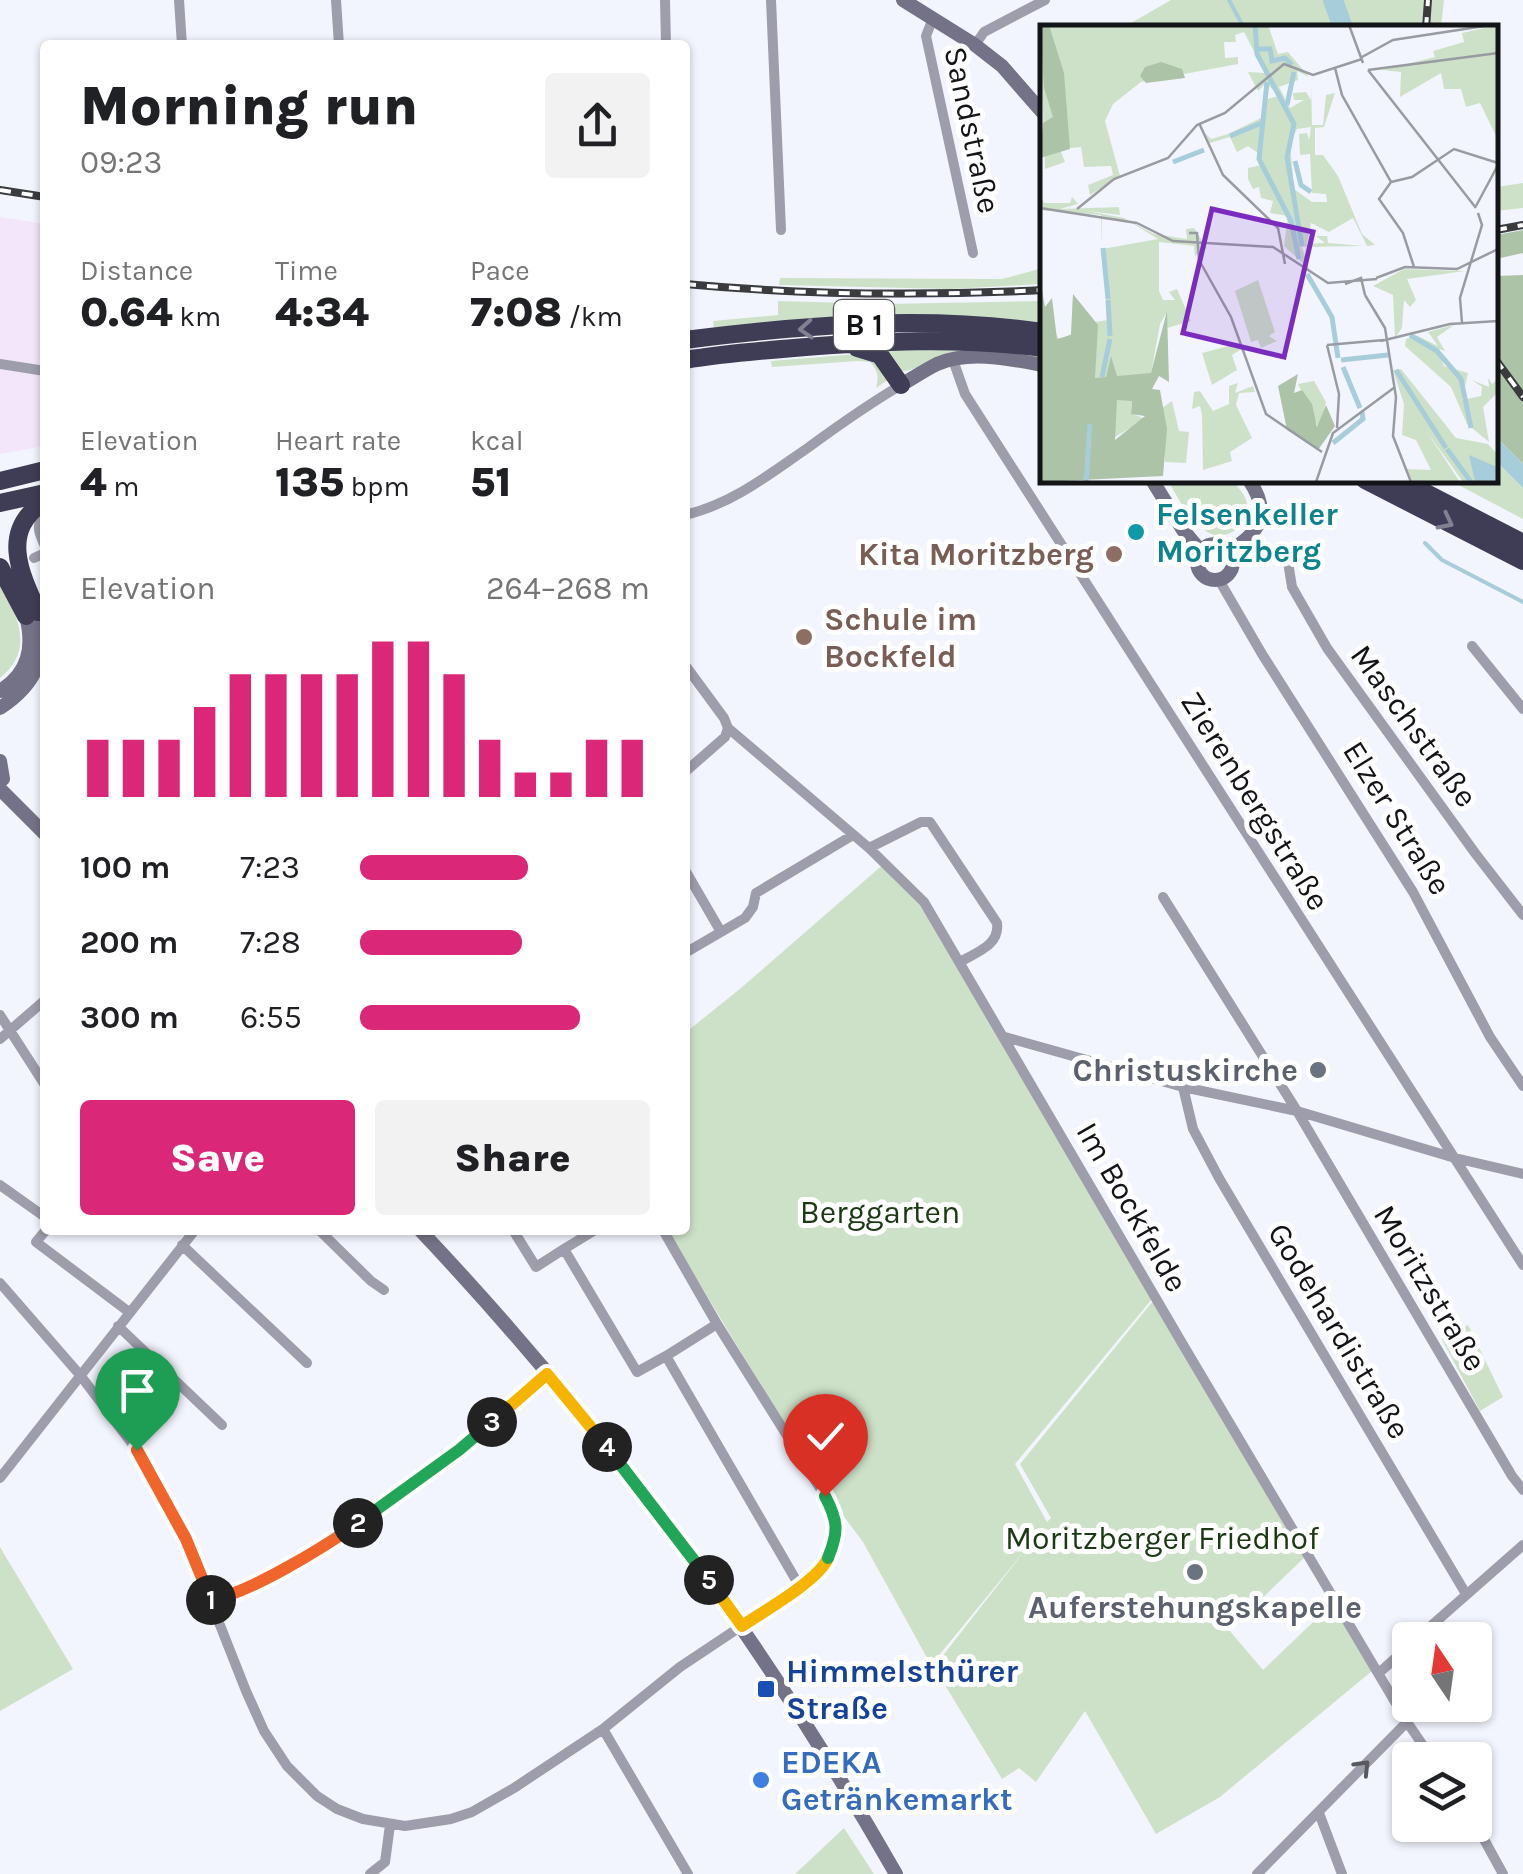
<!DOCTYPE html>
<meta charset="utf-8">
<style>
:root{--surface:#fff;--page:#f2f2f2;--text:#202124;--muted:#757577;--accent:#db2777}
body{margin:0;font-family:Karla,sans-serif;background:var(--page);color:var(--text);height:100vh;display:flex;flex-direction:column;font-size:38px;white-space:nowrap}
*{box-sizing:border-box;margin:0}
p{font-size:32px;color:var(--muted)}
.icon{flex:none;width:55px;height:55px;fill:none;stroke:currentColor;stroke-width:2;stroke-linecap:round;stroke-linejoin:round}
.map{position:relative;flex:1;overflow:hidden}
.details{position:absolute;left:40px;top:40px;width:650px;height:1195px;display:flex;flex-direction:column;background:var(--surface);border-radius:10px;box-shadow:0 2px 8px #0004}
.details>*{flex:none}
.needle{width:65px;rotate:347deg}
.tools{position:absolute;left:1392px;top:1622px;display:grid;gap:20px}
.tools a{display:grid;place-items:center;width:100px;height:100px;border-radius:10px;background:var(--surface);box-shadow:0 2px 8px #0004;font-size:50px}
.pin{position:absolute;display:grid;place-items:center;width:85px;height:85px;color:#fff;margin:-102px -42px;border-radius:50% 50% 50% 0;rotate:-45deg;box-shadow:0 0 10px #0007}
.pin .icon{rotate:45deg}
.km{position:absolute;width:50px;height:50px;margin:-25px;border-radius:50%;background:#222;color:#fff;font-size:28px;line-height:50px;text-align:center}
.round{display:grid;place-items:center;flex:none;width:105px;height:105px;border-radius:10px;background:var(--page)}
.overview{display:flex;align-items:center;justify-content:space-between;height:170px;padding:0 40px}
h1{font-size:55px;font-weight:800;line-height:75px}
.figures{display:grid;grid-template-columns:repeat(3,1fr);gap:15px;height:170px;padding:10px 40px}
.figures div{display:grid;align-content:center}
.figures b{font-size:42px;font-weight:800}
.figures small{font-size:28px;font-weight:400}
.figures p{font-size:28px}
.chart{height:280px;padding:20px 40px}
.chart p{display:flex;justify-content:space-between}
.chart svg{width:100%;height:180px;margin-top:10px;stroke:var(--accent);stroke-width:6}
.cta{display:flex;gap:20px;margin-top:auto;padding:20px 40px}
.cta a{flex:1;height:115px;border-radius:10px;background:var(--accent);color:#fff;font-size:40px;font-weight:800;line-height:115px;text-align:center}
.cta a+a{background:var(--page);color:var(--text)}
ul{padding:0 40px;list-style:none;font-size:32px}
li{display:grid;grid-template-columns:160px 120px 1fr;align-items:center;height:75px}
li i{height:25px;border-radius:12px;background:var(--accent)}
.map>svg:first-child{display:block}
.industrial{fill:#f3e6fa}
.green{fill:#cde1c8}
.forest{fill:#adc3a8}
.water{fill:#a7cdda}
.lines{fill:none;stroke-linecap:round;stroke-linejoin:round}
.stream{stroke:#a7cdda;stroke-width:4}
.river{stroke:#a7cdda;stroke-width:20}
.street{stroke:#9e9dab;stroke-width:10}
.secondary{stroke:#747286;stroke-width:14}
.highway{stroke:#3f3c56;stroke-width:18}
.rail-casing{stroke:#3a3b3f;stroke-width:8}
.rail{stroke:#fff;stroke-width:4;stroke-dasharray:11;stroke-linecap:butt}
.oneway{stroke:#828091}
.oneway2{stroke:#585861}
.split-1-casing{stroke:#fff;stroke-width:20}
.split-2-casing{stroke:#fff;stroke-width:20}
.split-3-casing{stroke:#fff;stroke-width:20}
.split-4-casing{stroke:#fff;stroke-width:20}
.split-5-casing{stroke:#fff;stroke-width:20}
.split-6-casing{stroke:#fff;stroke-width:20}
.split-7-casing{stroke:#fff;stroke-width:20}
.split-1{stroke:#f0652b;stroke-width:12}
.split-2{stroke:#f0652b;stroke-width:12}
.split-3{stroke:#22a559;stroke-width:12}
.split-4{stroke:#f5b400;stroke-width:12}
.split-5{stroke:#22a559;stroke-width:12}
.split-6{stroke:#f5b400;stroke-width:12}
.split-7{stroke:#22a559;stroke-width:12}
.culture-dot{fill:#0f9aa8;stroke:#fff;stroke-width:4}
.education-dot{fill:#8d6e63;stroke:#fff;stroke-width:4}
.worship-dot{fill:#6b7280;stroke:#fff;stroke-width:4}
.transit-dot{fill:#1a4fb4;stroke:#fff;stroke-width:4}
.shop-dot{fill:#3f7fe0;stroke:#fff;stroke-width:4}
.labels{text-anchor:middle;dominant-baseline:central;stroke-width:10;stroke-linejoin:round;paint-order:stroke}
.shield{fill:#fff;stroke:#5a5a5d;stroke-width:2.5}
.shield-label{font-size:30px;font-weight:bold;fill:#131417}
.street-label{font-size:32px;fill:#131417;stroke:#fff}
.culture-label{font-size:32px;font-weight:bold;fill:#0d838f;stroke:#fff;text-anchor:start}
.education-label{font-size:32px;font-weight:bold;fill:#785e54;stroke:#fff;text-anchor:end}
.worship-label{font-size:32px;font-weight:bold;fill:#5b616d;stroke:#fff;text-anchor:end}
.park-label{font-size:32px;fill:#1b3a13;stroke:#fff}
.transit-label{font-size:32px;font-weight:bold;fill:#164399;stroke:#fff;text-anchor:start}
.shop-label{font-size:32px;font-weight:bold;fill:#366cbe;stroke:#fff;text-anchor:start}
.inset-river{fill:none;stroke:#a7cdda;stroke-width:5}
.inset-road{fill:none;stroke:#999ba2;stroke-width:2.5}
.view{fill:#7b2cbf;fill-opacity:0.15;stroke:#7b2cbf;stroke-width:5}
.inset-edge{fill:none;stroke:#131417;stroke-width:5}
</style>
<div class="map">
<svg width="1523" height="1874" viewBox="0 0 1523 1874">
<rect width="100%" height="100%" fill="#f3f5fe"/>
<path class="industrial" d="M0,217L45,224V446L0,454Z"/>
<path class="green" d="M1171,0H1444L1441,27H1124Z
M1523,183V208L1496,211V187Z
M1043,268L1041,284L951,289L779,285L780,278L1002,279Z
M778,301L885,304L1043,301V323C934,309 823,323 714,329L713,321L778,315Z
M919,345L1043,353V359C1018,356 987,349 962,350C940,352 923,370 902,371L886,350Z
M857,354L878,359L888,380L876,388C879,376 878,371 870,362L858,361L772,367L771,361Z
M1496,461L1523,488V519L1449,480H1496Z
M1167,480H1232C1236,485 1244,493 1246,500C1254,523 1227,544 1207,532C1188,520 1179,498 1167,480Z
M0,584C18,616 35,650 0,678Z
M886,862L914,888L1152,1299L1015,1464L1047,1522L1051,1518L1020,1464L1153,1301L1305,1557L1229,1630L1263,1670L1333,1603L1372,1671L1220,1797L1156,1834L1085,1711L1036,1782L1019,1768L1002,1779L934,1667L1026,1549L931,1665L863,1542L827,1494L667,1230H685V1033L741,988Z
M1468,1325L1503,1397L1480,1411L1441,1338Z
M0,1547L73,1669L0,1711Z
M844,1828L874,1874H795Z"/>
<path class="forest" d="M1523,230V253L1496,259V235Z
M1523,275V464L1496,437V276Z"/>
<path class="water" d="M1496,437L1523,464V488L1496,461Z"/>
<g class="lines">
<path class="stream" d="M1229,0L1244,28
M1425,543L1442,560L1523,602"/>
<path class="river" d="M1333,0L1343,28"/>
<path class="street" d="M179,0L182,45
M336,0L339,45
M665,0L666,45
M771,0L781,230
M933,18L926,36L973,253
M975,45L984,32L1045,0
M953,360L965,394L1523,1265
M0,364L45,371
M45,514C34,524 40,535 45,546
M685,515C732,504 770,474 809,447C839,425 869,404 901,385
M1287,556L1292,587L1327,648L1475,853L1523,915
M34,558L45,553
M1219,580L1262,654L1413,892L1490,1037L1523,1086
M1472,646L1523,709
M685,665L724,718L728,728L869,848L924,902L1182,1343L1407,1722L1433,1760
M685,772L725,737L728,728
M869,848L921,822H930L997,923C1000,945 977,952 960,962
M685,870L721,932
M1163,897L1297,1111L1512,1476L1523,1490
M685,953L745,918L753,907L756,893L853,835
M0,1015L45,1085
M1005,1037L1183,1087L1297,1111L1455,1158L1523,1174
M0,1039L45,1000
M1183,1087L1193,1129L1219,1178L1466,1594
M0,1185L45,1217
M46,1230L36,1242L129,1312
M319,1230L371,1281L384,1290
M513,1230L536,1267L564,1249
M595,1230L564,1249L637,1372L666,1356
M182,1245L307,1363
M0,1283L80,1375L137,1450L186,1539L246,1691L264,1731L287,1766L317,1796L337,1809L363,1819L405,1826L451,1819L472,1812L514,1788L603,1729L680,1667L800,1587L825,1567L835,1540L836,1518L825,1496L717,1324L663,1230
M717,1324L666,1356L800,1587
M118,1326L222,1425
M0,1478L195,1230
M212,1601C256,1582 301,1562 342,1535C415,1487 482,1432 547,1374
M1415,1640L1523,1545
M1380,1672L1410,1645
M603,1729L688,1874
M1319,1813L1342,1874
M1475,1823L1503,1874
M370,1874L385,1862L390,1825
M1257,1874L1407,1722"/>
<path class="secondary" d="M903,0L975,45L1002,66L1043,113
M901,385C913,378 925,370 937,364C969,350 1010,359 1043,365
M1152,480L1183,530L1200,550
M1197 562a18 18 0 1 1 36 0a18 18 0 1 1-36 0Z
M1229,551C1261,533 1271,512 1249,480
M0,691C29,673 34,647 26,616
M0,708C38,683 48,655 38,612
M0,761L3,779
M0,789L45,834
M420,1230C606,1427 762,1639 896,1874"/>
<path class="highway" d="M685,340C803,325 925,315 1043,332
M857,348L880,355L901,385
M685,360C721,354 757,351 794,348C877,341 959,337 1043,348
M1365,480L1523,561
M1401,480L1523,543
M0,481L45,470
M0,503L45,493
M0,567L26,616
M38,612C19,571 0,530 45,501"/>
<defs>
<path id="rail" d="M1426,28L1428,0
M0,190L45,197
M1496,230L1523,225
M685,284C804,295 923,296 1043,290
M1496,360L1523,397"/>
</defs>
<use href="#rail" class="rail-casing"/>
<use href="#rail" class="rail"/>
</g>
<defs><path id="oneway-chevron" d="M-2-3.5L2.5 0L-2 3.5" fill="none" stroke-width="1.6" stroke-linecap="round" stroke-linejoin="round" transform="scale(2.5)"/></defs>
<g class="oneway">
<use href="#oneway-chevron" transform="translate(806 329) rotate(176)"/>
<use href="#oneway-chevron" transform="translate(1446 522) rotate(27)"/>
</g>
<use class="oneway2" href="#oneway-chevron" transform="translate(1363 1767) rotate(-46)"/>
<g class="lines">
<defs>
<path id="split-1" d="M137,1450L186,1539L211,1600"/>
<path id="split-2" d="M211,1600C249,1593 325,1547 358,1523"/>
<path id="split-3" d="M358,1523L459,1450L492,1422"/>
<path id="split-4" d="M492,1422L547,1374L607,1447"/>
<path id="split-5" d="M607,1447L709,1580"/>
<path id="split-6" d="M709,1580L742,1626C764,1611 819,1580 828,1558"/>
<path id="split-7" d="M825,1496C838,1521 839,1531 828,1558"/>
</defs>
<use href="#split-1" class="split-1-casing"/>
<use href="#split-2" class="split-2-casing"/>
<use href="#split-3" class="split-3-casing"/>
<use href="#split-4" class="split-4-casing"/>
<use href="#split-5" class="split-5-casing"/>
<use href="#split-6" class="split-6-casing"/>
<use href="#split-7" class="split-7-casing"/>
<use href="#split-1" class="split-1"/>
<use href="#split-2" class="split-2"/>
<use href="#split-3" class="split-3"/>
<use href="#split-4" class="split-4"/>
<use href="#split-5" class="split-5"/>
<use href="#split-6" class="split-6"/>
<use href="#split-7" class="split-7"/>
</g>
<circle class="culture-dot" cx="1136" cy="532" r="10"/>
<g class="education-dot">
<circle cx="1114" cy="554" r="10"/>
<circle cx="804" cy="637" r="10"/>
</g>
<g class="worship-dot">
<circle cx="1318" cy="1070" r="10"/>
<circle cx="1195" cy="1572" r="10"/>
</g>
<rect class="transit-dot" x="756" y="1679" width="20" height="20" rx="5"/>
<circle class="shop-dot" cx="761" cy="1780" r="10"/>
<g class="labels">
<rect class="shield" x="834" y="300" width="60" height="50" rx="8"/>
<g class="shield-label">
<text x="864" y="325">B 1</text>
</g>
<g class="street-label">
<text transform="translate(972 130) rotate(78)">Sandstraße</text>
<text transform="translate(1414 726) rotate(54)">Maschstraße</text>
<text transform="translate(1255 801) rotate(58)">Zierenbergstraße</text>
<text transform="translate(1397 818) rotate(58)">Elzer Straße</text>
<text transform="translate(1132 1207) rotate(60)">Im Bockfelde</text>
<text transform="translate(1430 1288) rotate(59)">Moritzstraße</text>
<text transform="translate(1339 1331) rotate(59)">Godehardistraße</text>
</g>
<g class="culture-label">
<text x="1156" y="514">Felsenkeller<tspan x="1156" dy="37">Moritzberg</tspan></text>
</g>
<g class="education-label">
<text x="1094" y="554">Kita Moritzberg</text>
<text x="824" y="619" text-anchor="start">Schule im<tspan x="824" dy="37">Bockfeld</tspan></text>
</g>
<g class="worship-label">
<text x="1298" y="1070">Christuskirche</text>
<text x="1195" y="1607" text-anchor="middle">Auferstehungskapelle</text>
</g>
<g class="park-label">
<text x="880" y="1212">Berggarten</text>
<text x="1162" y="1538">Moritzberger Friedhof</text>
</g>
<g class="transit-label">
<text x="786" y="1671">Himmelsthürer<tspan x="786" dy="37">Straße</tspan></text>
</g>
<g class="shop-label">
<text x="781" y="1762">EDEKA<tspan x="781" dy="37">Getränkemarkt</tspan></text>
</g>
</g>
<g transform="translate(1040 25)">
<rect width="458" height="458" fill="#f3f5fe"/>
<path d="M0,0H228L238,29L248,27L269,52L257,46L258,55L239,62L250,83L264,75H254L253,68L266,67L271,75V57L272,100H283L286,70L295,68L284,102L275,103V130H283L298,151L322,209L335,220L327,221L313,193L289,207L271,198L267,219L285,218L276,211H287L288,218L324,221L262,222L269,244L244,221L248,191L230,188L233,176L221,173L219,162L213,164L208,154V143L221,140L218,128L208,121L197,127L190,112L170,118L165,108L171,114L188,109L225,91L227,74L239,71L226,58L218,66L208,47L225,48L204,7L195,10L196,17H184L185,33L198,32V39L101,57L73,79L65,96L80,151L50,170L48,160L73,150L71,141L44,142L41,122L20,124L25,137L5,144ZM271,102L269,115L267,108L259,109L260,130L270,129L272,168L286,169L287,177H272L254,164L250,117L257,104ZM457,0V113L440,78L426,82L421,64H404L401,48L360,72L361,47L342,45L395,32L393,26L424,17L422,8ZM0,169L4,178H30L32,172L38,179L20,184L79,182L80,190L47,186L84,193L114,209L147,214L146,204L154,203L167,223L155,231L154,221L119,217V266L123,275H135L129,267L137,264L151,296L127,303V287L120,299L111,349L92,375L91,388L105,394L0,457L13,303L19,315L31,309L33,270L55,297L68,295L62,224L118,214L92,198L62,191V222L61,190L0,185ZM364,244L425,246L367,254L376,275L370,282L364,275L362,303L355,313L353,270L333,261ZM218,255L235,307L229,311L237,316L221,323L218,315L211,317L195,266ZM414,300L397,312L405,326L419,331L399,324L404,341L428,348L422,375L441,371L442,362L432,355L449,362L448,353L452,359L457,355V368L443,382L449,417L427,399L411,362L365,321L366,314L378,311L398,321L388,307ZM200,318L202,324L192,330L197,345L172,360L162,328ZM361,344L416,413L448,419L457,429V457H423L387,407L420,457H372L367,444L391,445L376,415L362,410L364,379L353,345ZM274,356L286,377L279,403L258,359ZM198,358L195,368L213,361L215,367L199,368L196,380L212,413L190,427L192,436L163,445L162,390L160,381L152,384L154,367L160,366L173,386L189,379V361ZM132,376L139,406L149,407L146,438L125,437L122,383Z" fill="#cde1c8" fill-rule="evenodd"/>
<path d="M0,0H9L24,48L30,124L0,133L3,98L13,92L4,63ZM121,37L142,44L145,53L106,58L100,51L105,42ZM0,254L5,282L12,273L17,314L31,310L33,269L58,300L55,353L66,352L71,331L77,351L111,348L127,286L129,357L119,351L112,364L120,365L127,404L123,451L0,457ZM77,375L92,376L91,389L105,391L75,415ZM258,349L254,368L262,365L272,379L277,402L286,380L295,401L278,425L247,405L238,361Z" fill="#adc3a8" fill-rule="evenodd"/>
<path d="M429,430L457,442V457H435Z" fill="#a7cdda"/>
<path class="inset-river" d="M215,0L217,29L254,99L247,132L262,221M216,24H230L232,36L245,33L252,40M227,57L219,134L251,196L259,234M247,80L254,47M190,111L224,97M255,136L261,160L271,167M133,137L164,125M63,223L68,274M267,249L292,292L298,333M68,275L70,311M370,310L397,326L421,354L431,403M301,335L348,330M303,342L320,383M356,345L406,423M62,352L70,314M293,418L323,394L322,387M407,424L431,457M46,457L50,399"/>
<path class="inset-road" d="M309,0L323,38M322,32L353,15L451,0M295,43L302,70L351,157L339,174L363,208L374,242M328,45L436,183M328,45L458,28M159,98L183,150L238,203L245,239M351,157L372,152L414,124L458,138M436,181L458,140M0,183L97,198M37,184L74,154L128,133L157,100L185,88L244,39L273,50L322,34M97,198L133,216L233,222L288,258L337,254M149,208H157L159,235L191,292L226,389L282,427M336,253L365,242L417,244L458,224M305,259L321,253L325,270M325,270L345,303L356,372L353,411L371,457M422,298L420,273L442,200L438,188M341,316L410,299L458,296M287,320L299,369L297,403M287,320L344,315M276,457L293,408L355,362"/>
<path class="view" d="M172,184L273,207L244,332L143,308Z"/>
<rect width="458" height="458" class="inset-edge"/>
</g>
</svg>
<div class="tools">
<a><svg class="needle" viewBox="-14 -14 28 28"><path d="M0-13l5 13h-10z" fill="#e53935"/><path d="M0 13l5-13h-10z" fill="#757577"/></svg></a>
<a><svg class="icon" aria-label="layers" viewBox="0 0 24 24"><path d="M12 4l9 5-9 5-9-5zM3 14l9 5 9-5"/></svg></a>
</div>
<div class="pin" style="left:137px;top:1450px;background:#1e9e55"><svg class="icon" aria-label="arrive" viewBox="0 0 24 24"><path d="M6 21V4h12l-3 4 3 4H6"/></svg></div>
<div class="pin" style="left:825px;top:1496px;background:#d93025"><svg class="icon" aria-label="check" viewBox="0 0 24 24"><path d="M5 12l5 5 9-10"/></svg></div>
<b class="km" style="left:211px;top:1600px">1</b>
<b class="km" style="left:358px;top:1523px">2</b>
<b class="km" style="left:492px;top:1422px">3</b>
<b class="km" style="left:607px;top:1447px">4</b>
<b class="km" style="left:709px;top:1580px">5</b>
<section class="details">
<div class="overview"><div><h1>Morning run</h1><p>09:23</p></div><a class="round"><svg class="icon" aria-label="share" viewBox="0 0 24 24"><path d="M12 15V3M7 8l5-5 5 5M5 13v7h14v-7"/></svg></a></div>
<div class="figures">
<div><p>Distance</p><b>0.64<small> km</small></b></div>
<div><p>Time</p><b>4:34</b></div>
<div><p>Pace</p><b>7:08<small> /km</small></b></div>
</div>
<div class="figures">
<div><p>Elevation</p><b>4<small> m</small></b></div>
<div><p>Heart rate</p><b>135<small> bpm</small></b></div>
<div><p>kcal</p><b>51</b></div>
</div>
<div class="chart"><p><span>Elevation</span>264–268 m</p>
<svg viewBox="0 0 160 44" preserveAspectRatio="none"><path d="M5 44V30M15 44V30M25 44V30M35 44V22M45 44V14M55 44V14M65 44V14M75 44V14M85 44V6M95 44V6M105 44V14M115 44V30M125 44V38M135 44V38M145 44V30M155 44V30"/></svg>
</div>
<ul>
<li><b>100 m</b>7:23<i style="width:58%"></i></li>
<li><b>200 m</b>7:28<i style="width:56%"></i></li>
<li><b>300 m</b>6:55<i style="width:76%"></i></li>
</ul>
<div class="cta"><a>Save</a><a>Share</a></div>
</section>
</div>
